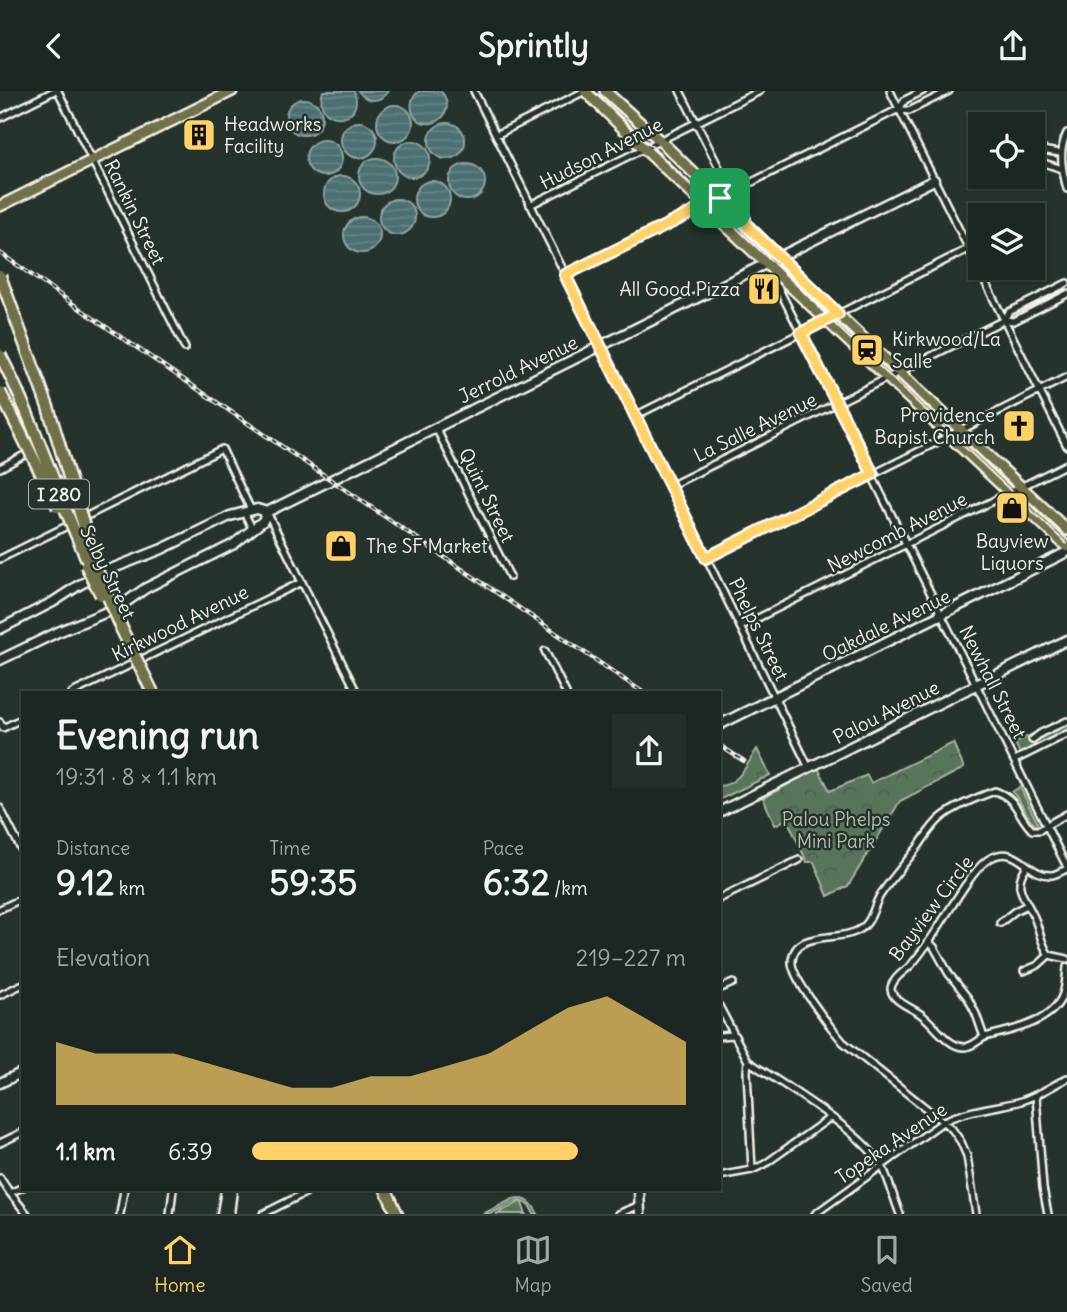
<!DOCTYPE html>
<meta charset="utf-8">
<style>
:root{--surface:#1c2622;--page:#252e2a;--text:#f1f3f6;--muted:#a0a5a5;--line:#3a4340;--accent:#ffd166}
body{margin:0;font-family:Delius,sans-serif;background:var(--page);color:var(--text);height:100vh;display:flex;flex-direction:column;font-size:26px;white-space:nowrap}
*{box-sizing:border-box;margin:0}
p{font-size:23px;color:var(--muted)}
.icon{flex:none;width:38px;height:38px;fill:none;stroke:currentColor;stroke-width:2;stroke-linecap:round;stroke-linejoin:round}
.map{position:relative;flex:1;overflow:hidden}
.details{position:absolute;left:21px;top:600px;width:700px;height:500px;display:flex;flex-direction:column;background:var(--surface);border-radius:0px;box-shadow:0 2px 5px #0004,0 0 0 2px var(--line)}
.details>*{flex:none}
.controls{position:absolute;left:968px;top:21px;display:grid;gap:14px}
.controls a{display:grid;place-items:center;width:77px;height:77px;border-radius:0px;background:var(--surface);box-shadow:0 2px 5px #0004,0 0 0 2px var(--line);font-size:35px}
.pin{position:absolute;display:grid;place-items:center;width:60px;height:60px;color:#fff;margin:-30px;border-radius:14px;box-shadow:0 4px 10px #0006}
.round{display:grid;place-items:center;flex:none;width:74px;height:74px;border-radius:0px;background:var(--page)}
.overview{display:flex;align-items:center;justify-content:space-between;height:119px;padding:0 35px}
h1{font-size:38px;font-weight:700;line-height:52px}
.metrics{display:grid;grid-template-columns:repeat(3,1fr);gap:10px;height:119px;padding:7px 35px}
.metrics div{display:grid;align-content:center}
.metrics b{font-size:35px;font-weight:700}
.metrics small{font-size:19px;font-weight:400}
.metrics p{font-size:19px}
.chart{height:196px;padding:14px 35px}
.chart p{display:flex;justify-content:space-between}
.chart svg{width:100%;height:126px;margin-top:7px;fill:var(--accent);opacity:.7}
ul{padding:0 35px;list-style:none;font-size:23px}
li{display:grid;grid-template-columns:112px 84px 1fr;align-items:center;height:52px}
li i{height:18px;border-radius:9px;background:var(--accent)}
header{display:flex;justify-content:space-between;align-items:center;height:91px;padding:0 35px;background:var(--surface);font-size:32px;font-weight:700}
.dock{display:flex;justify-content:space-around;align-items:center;height:98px;border-top:2px solid var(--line);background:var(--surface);font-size:19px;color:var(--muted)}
.dock a{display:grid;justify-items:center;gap:4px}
.dock .active{color:var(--accent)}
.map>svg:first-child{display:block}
.park{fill:url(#park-crowns);stroke:#a6b3a2;stroke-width:2}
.garden{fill:#58755c;stroke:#a6b3a2;stroke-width:2}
.water{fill:url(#water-rules);stroke:#8fa3a1;stroke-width:2}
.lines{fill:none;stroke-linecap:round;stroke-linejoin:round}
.street-casing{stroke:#f4f1e8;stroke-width:10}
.secondary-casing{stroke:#f4f1e8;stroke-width:13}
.primary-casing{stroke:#f4f1e8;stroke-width:14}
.highway-casing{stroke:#f4f1e8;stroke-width:15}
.street{stroke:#26332d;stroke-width:5}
.secondary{stroke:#26332d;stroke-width:8}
.primary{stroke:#70704a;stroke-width:9}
.highway{stroke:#70704a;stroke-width:10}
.tram{stroke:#f4f1e8;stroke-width:2}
.rail-casing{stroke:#f4f1e8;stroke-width:4.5}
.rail{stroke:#26332d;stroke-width:2;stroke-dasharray:5;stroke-linecap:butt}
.highway-bridge-casing{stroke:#f4f1e8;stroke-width:15;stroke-linecap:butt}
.highway-bridge{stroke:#70704a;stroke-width:10}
.route-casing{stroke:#fff;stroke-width:14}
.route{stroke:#ffd166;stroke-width:9}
.labels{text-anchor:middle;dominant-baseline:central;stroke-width:5;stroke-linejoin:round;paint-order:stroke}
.shield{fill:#26332d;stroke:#b6b8b0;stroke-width:2}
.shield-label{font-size:18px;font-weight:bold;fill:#f4f1e8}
.poi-label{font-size:19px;fill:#f4f1e8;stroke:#26332d;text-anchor:start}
.street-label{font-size:19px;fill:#f4f1e8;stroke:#26332d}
.park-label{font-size:19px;fill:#b6bfb0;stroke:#26332d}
</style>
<header><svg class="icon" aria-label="back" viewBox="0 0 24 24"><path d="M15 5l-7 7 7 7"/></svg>Sprintly<svg class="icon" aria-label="share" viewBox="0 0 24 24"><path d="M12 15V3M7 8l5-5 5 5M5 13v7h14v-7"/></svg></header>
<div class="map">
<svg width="1067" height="1123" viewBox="0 0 1067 1123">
<defs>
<pattern id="park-crowns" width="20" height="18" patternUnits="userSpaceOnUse" patternTransform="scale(1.75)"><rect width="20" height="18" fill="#58755c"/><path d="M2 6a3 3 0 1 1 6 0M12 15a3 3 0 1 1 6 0" fill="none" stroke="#505c50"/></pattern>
<pattern id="water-rules" width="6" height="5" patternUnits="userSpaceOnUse" patternTransform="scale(1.75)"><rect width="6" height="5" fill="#4b6f72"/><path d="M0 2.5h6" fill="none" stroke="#668486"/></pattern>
</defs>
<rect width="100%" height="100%" fill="#26332d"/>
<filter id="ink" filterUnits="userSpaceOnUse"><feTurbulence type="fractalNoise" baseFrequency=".0143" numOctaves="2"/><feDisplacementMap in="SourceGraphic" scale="14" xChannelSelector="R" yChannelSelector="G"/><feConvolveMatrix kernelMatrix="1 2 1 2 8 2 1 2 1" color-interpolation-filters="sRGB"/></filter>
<g filter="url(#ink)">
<path class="park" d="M953,652L964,677L900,710L848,795L828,805L814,771H807L787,728L775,734L763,707L818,677L830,700L867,684L871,692Z
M757,658L770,684L719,709V695C739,694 747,673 757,658Z"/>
<path class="garden" d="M1067,633V640L1020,663L1015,652L1040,639L1043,645Z
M1020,696L1038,733L1036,735C1026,726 1022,710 1012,701Z
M518,1107C529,1108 533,1114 538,1123H534L529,1114L521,1110L526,1123H496L520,1111L519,1110L514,1111L490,1123H483L513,1108Z"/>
<path class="water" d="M323,0H354C367,35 311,35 323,0Z
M358,0H389C380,12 367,12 358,0Z
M419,0C424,0 436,0 441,1C443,2 446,7 446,10C452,32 419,42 412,20C410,12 413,5 419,0Z
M286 26a18 18 0 1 1 36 0a18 18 0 1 1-36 0Z
M377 32a18 18 0 1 1 36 0a18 18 0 1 1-36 0Z
M341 49a18 18 0 1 1 36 0a18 18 0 1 1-36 0Z
M429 50a18 18 0 1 1 36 0a18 18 0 1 1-36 0Z
M306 67a18 18 0 1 1 36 0a18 18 0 1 1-36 0Z
M394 68a18 18 0 1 1 36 0a18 18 0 1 1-36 0Z
M359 85a18 18 0 1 1 36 0a18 18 0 1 1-36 0Z
M449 91a18 18 0 1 1 36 0a18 18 0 1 1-36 0Z
M324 103a18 18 0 1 1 36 0a18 18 0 1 1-36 0Z
M414 108a18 18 0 1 1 36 0a18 18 0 1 1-36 0Z
M379 126a18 18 0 1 1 36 0a18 18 0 1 1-36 0Z
M344 144a18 18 0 1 1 36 0a18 18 0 1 1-36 0Z"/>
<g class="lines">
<defs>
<path id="street" d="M58,0L185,257
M474,0L709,472L809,677
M680,0L732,102
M890,0L1067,355
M899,18L909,20L949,0
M0,27L54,0
M1067,42C1058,60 1062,79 1067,98
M496,44L585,0
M1032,54L1047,60L1061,62
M1032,68L1062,78
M530,114L760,0
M565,184L899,18L905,9L923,0
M778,196L1067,776
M1004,229L1014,230L1067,203
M635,325L980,152
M436,337L510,486
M0,377L30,361
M670,395L1004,229L1009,221L1067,192
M244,421L253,439
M267,421L357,602
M81,428L222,358L251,419
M706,467L1067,286
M0,468L73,432
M740,536L1067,373
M545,560L566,602
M72,602L302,491
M0,631L3,637L23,627
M1032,649L1041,642L1067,630
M1015,669L1067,643
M0,717L23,762
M1027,775C1023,781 1019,787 1020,796C1022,806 1028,813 1032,822C1040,836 1039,850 1049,864L1067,868
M1067,778C1062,780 1057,783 1052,784C1027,786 1018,751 989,768C973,777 948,822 936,840C928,852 920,864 911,874C906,879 899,883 895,889C893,892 891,894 891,898C892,911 914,917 923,925C935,934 948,956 964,956C974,956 979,947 988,945C1014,939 1053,931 1063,903C1066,894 1066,885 1067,876
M719,808L799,769
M0,818L23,807
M1000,832L1015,820L1027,814
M929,851L934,856L949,883L968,907L976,923L984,946
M1024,880L1038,874L1049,864
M719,898L733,892
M0,904L23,893
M719,915L748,970L747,981L752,1079
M719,945L733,944
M748,970C783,994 864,1041 883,1077C890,1092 894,1108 900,1123
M1036,1005L1043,1097L1048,1123
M0,1052L23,1041
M719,1085L752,1079L765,1073L831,1026
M0,1087L10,1102L27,1123
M10,1102L23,1096
M120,1123L124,1099
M170,1123L173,1099
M263,1123L311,1099
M618,1123L640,1114
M815,1123L944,1030C967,1019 993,1017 1018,1011C1036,1006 1051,996 1067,987
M976,1123L967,1065L961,1051L952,1038L843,951C831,937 790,885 792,870C795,834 849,856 867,832C874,823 875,811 881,803C893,786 906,771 918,756C925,746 932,734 942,726C956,715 978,706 995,700C1018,708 1017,724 1032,739H1040L1047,734L1067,723"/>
<path id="secondary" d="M0,538L53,511L79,494L111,478L162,458L230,425L257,418L267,421L934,89
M0,569L58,541L119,516L146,497L234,453L263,430L267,421
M719,634L1067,461
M719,721L1067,549
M0,992L23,981
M639,1099L640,1123
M222,1123L226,1099
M229,1123L232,1099"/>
<path id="primary" d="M585,0L637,51L1067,456
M605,0L668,57L846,231L1067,439
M732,102L745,128
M0,115L232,0"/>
<path id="highway" d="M386,1099L397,1123"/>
</defs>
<use href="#street" class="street-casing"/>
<use href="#secondary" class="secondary-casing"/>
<use href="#primary" class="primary-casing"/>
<use href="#highway" class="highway-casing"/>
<use href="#street" class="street"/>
<use href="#secondary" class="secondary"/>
<use href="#primary" class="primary"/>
<use href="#highway" class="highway"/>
<path class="tram" d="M594,0L801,198L837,235L1067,453"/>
<defs>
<path id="rail" d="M0,162L99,231L644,602
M719,654L744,670"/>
</defs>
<use href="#rail" class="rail-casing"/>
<use href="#rail" class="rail"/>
<defs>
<path id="highway-bridge" d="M0,185L48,316L98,482L123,540
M0,264C36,333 58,409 92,479
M0,301L58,416
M86,474L101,504
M121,537L153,602"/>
</defs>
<use href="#highway-bridge" class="highway-bridge-casing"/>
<use href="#highway-bridge" class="highway-bridge"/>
</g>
</g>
<g class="lines" filter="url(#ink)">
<defs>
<path id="route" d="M732,102L748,136L838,223L801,242L873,383L706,467L565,184Z"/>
</defs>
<use href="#route" class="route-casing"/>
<use href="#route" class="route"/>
</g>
<defs>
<symbol id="building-square" viewBox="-11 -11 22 22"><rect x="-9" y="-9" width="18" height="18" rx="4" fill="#ffd166" stroke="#26332d"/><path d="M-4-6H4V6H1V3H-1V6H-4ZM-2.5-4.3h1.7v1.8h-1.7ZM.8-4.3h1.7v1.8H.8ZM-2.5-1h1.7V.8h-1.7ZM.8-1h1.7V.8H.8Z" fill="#111"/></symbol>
<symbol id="restaurant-square" viewBox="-11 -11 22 22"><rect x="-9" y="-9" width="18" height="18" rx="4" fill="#ffd166" stroke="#26332d"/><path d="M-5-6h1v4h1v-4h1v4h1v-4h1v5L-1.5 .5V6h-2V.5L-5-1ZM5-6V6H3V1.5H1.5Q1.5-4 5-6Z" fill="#111"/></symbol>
<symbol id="station-square" viewBox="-11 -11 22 22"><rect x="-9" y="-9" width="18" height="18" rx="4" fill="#ffd166" stroke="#26332d"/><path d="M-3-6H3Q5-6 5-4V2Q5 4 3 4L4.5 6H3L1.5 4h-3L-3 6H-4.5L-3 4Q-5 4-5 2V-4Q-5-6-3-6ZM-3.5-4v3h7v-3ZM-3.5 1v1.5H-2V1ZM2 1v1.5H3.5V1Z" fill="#111"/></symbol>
<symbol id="church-square" viewBox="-11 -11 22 22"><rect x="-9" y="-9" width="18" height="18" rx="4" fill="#ffd166" stroke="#26332d"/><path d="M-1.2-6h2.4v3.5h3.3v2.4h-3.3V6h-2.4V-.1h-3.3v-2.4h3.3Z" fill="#111"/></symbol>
<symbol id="shop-square" viewBox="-11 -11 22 22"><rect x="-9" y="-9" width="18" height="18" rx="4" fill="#ffd166" stroke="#26332d"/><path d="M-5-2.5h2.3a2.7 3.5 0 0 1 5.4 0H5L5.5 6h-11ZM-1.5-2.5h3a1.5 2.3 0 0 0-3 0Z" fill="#111"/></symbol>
</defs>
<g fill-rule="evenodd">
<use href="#building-square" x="180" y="25" width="38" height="38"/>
<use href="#restaurant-square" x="745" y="179" width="38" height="38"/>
<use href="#station-square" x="848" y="240" width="38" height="38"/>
<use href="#church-square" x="1000" y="316" width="38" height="38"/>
<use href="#shop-square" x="993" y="398" width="38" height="38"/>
<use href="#shop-square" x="322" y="436" width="38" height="38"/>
</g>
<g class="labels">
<rect class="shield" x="29" y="388.5" width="60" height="29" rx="5"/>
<g class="shield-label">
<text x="59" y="403">I 280</text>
</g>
<g class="poi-label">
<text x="224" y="33">Headworks<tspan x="224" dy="22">Facility</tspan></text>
<text x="740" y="198" text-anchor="end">All Good Pizza</text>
<text x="892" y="248">Kirkwood/La<tspan x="892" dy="22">Salle</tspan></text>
<text x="995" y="324" text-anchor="end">Providence<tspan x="995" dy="22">Bapist Church</tspan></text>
<text x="1012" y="450" text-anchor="middle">Bayview<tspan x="1012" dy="22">Liquors</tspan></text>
<text x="366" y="455">The SF Market</text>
</g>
<g class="street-label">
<text transform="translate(601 62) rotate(-27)">Hudson Avenue</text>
<text transform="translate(135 121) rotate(64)">Rankin Street</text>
<text transform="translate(518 278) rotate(-26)">Jerrold Avenue</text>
<text transform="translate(755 336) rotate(-26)">La Salle Avenue</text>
<text transform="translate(487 404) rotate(64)">Quint Street</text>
<text transform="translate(897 441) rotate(-27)">Newcomb Avenue</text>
<text transform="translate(108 481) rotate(64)">Selby Street</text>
<text transform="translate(180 532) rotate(-26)">Kirkwood Avenue</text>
<text transform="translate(886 534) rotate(-26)">Oakdale Avenue</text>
<text transform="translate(759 538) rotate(64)">Phelps Street</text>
<text transform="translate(993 591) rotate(63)">Newhall Street</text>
<text transform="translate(886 621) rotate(-27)">Palou Avenue</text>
<text transform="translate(931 817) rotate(-53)">Bayview Circle</text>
<text transform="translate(891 1052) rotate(-34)">Topeka Avenue</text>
</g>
<g class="park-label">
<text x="836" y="728">Palou Phelps<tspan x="836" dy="22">Mini Park</tspan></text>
</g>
</g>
</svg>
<div class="controls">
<a><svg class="icon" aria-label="locate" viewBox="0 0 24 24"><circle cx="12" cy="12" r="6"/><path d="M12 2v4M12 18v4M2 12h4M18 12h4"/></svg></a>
<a><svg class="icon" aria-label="layers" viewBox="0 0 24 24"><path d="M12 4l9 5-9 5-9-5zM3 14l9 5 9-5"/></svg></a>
</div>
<div class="pin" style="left:720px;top:107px;background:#1e9e55"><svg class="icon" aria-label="arrive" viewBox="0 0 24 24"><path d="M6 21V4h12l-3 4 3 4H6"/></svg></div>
<section class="details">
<div class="overview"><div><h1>Evening run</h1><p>19:31 · 8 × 1.1 km</p></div><a class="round"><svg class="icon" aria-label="share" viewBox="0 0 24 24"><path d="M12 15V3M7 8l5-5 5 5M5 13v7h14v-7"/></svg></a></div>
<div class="metrics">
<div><p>Distance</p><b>9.12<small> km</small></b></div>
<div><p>Time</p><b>59:35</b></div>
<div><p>Pace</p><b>6:32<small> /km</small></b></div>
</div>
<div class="chart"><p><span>Elevation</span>219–227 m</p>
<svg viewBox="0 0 160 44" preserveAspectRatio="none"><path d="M0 44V22L10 26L20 26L30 26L40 30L50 34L60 38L70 38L80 34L90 34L100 30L110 26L120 18L130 10L140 6L150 14L160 22V44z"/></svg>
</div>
<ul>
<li><b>1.1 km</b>6:39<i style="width:75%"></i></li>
</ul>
</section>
</div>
<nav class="dock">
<a class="active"><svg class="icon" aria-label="home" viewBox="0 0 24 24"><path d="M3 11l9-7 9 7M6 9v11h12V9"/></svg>Home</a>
<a><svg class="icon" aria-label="map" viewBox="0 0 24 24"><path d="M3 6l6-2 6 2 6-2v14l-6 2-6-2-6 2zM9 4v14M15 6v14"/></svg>Map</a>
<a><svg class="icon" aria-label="saved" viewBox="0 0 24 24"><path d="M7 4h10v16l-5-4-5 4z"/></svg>Saved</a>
</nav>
